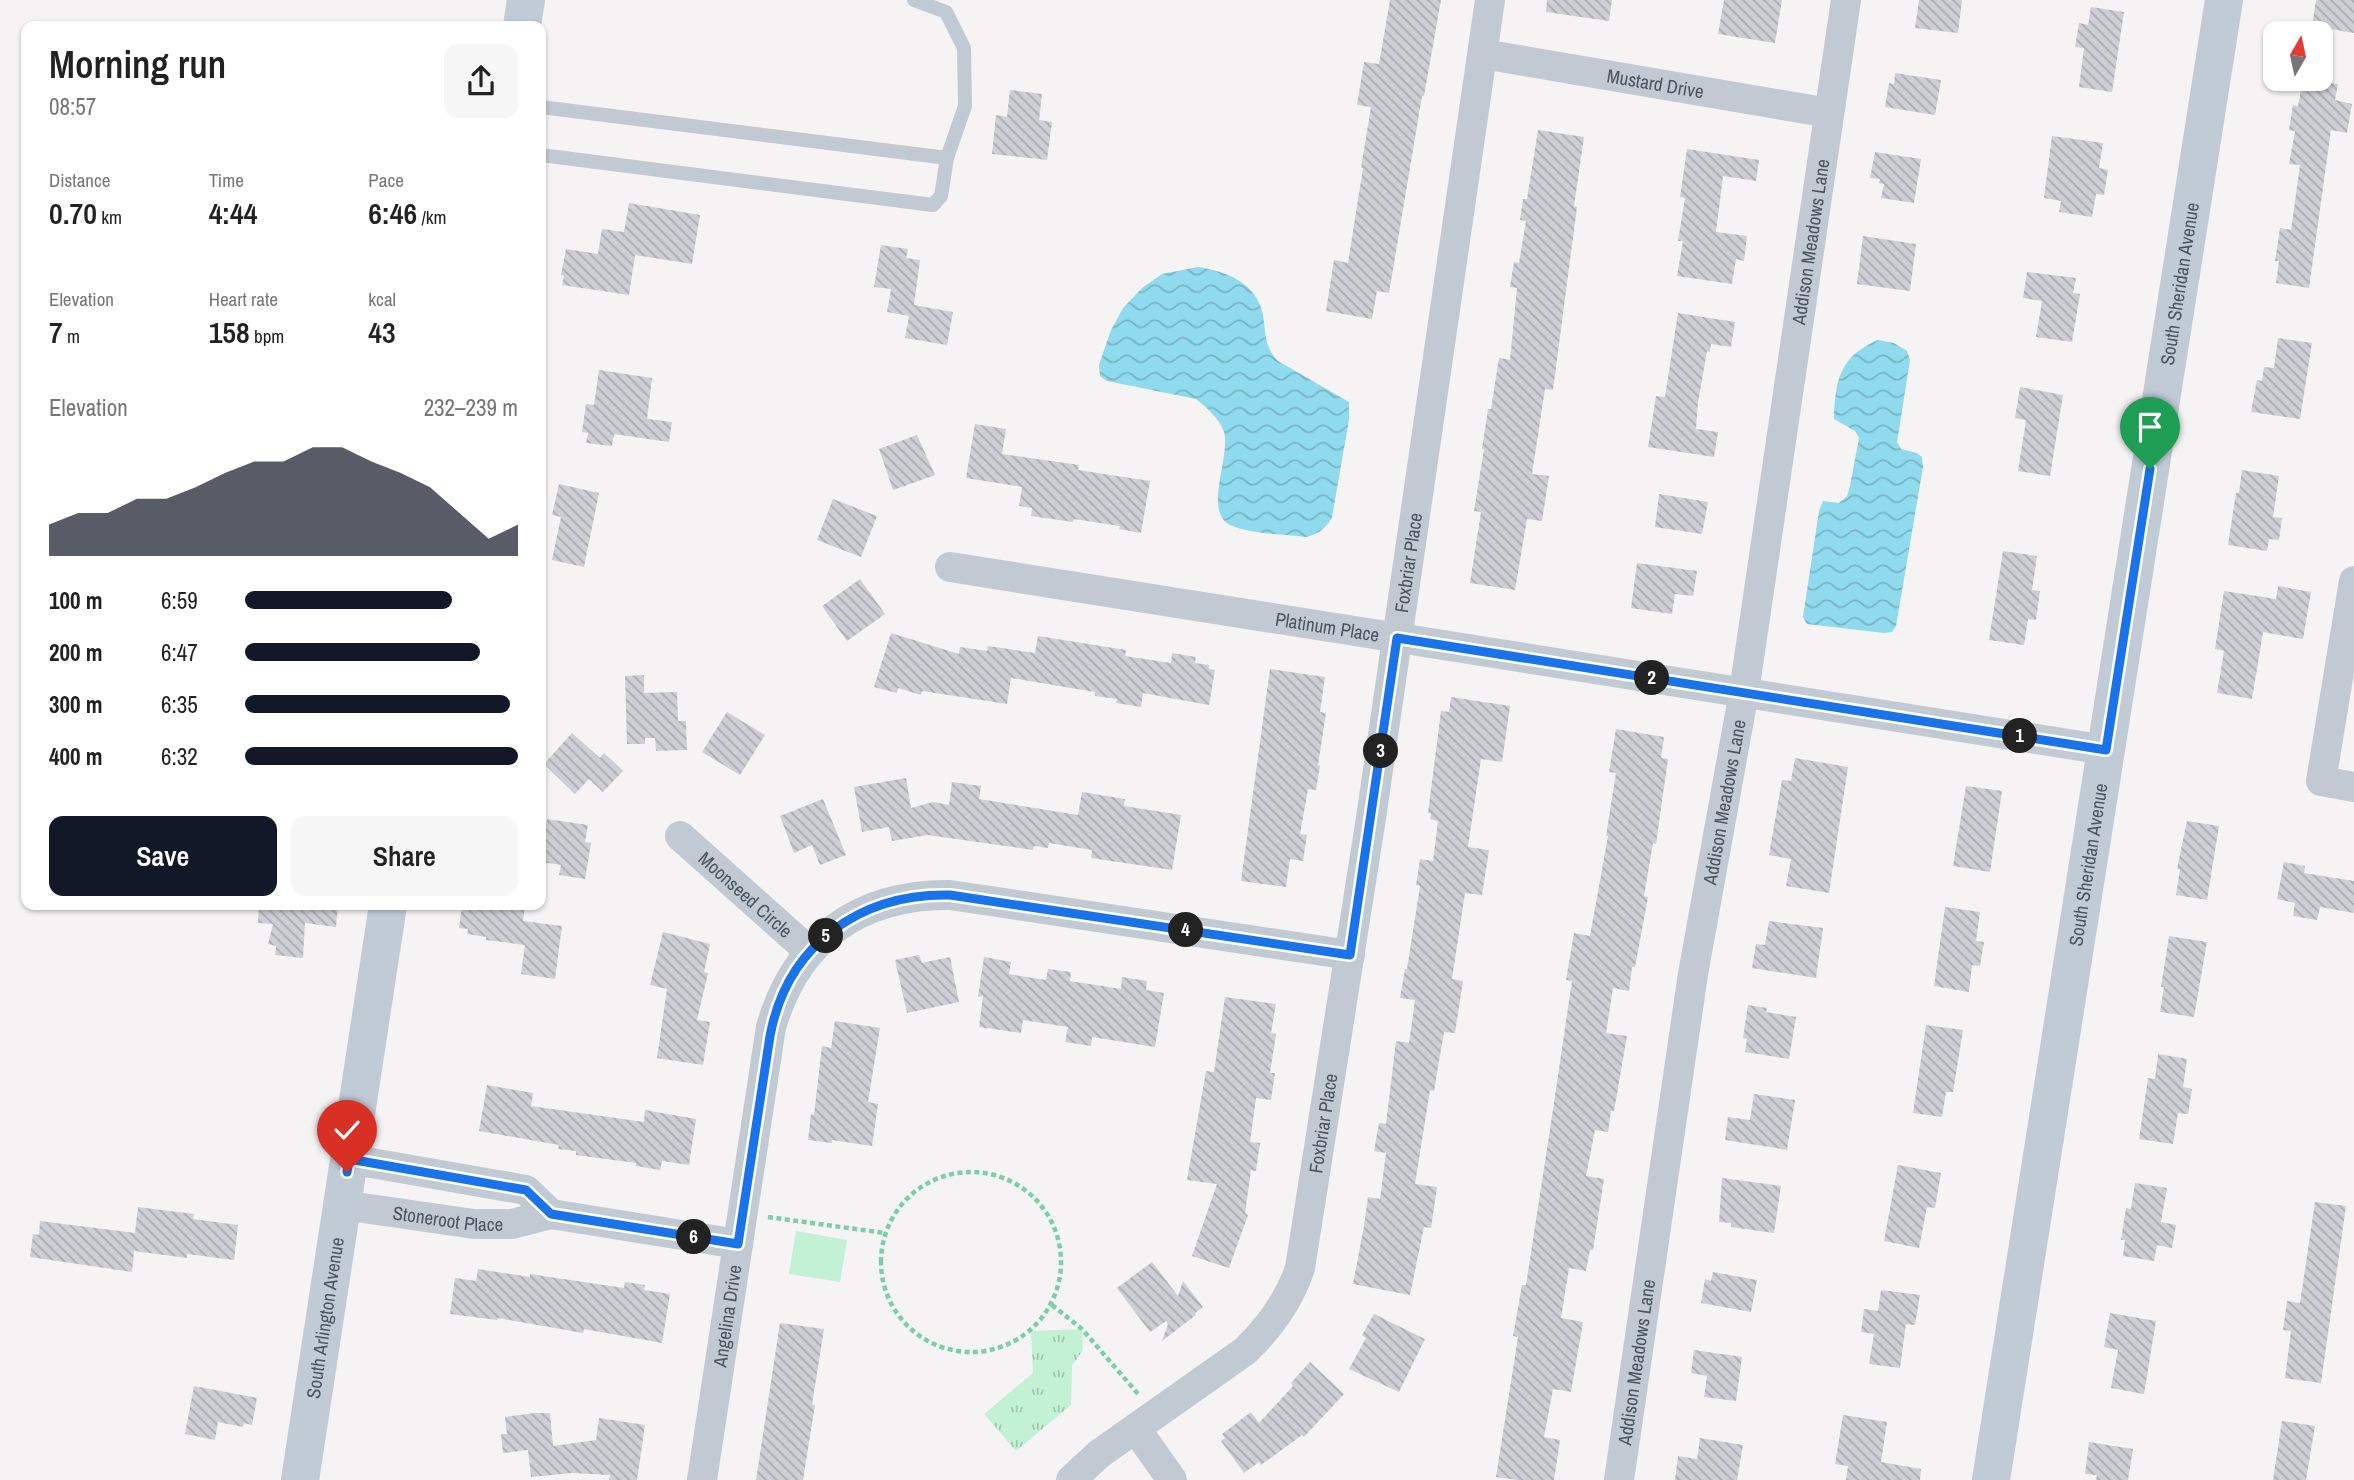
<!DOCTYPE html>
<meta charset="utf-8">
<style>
:root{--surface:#fff;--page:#f6f6f6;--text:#222;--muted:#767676;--accent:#111827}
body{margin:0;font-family:"Archivo Narrow",sans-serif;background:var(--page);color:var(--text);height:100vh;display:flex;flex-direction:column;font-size:26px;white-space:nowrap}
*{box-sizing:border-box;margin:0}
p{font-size:23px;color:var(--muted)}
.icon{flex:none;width:38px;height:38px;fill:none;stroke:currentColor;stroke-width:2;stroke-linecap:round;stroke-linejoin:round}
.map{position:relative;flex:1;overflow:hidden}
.details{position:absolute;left:21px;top:21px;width:525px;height:889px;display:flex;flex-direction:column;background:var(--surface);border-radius:14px;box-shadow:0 2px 5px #0004}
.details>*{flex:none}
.needle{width:46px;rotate:9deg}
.controls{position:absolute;left:2263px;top:21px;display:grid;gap:14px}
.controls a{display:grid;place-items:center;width:70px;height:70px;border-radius:14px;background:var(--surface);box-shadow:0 2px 5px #0004;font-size:35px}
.pin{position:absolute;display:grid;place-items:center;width:60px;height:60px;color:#fff;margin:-72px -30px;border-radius:50% 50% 50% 0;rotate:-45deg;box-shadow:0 0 7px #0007}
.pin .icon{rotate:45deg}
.km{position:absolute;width:35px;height:35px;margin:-18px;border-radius:50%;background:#222;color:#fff;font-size:19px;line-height:35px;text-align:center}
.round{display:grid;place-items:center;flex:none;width:74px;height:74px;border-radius:14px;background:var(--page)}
.head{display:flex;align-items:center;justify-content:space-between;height:119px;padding:0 28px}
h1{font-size:38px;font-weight:600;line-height:52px}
.figures{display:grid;grid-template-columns:repeat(3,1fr);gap:10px;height:119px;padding:7px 28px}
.figures div{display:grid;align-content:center}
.figures b{font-size:30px;font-weight:600}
.figures small{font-size:19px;font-weight:400}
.figures p{font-size:19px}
.chart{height:196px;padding:14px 28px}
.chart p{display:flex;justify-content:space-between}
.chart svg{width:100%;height:126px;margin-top:7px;fill:var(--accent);opacity:.7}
.cta{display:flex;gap:14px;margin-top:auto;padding:14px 28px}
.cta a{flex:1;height:80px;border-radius:14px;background:var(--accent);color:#fff;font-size:28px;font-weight:600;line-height:80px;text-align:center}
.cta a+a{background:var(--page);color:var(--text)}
ul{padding:0 28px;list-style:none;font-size:23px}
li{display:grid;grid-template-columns:112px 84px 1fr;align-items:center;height:52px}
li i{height:18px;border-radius:9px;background:var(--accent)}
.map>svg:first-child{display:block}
.green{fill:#c3f1d5}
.park{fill:url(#park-tufts)}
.water{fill:url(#water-waves)}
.building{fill:url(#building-back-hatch)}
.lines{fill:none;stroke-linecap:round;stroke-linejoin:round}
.path{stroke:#7ad0a6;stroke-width:4.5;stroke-dasharray:5 3.5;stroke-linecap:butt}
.lane{stroke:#c1cad2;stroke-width:14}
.street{stroke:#c1cad2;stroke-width:30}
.secondary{stroke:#c1cbd6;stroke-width:38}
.route-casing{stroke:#fff;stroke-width:14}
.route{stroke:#1a73e8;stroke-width:9}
.labels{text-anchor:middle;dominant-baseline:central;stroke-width:5;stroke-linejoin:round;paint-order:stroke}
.street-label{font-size:19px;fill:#4a5661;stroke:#fff}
</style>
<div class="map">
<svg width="2354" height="1480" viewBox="0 0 2354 1480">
<defs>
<pattern id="park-tufts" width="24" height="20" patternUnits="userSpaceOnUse" patternTransform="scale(1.75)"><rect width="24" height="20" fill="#c3f1d5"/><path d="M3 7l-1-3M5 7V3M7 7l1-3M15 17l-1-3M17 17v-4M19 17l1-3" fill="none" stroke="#a0c6b0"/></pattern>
<pattern id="water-waves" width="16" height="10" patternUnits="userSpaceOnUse" patternTransform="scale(1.75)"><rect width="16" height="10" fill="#90daee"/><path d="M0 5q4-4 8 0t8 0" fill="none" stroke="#78b4c4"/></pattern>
<pattern id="building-back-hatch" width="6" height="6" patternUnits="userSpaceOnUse" patternTransform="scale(1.75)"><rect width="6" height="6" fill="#cdcfd5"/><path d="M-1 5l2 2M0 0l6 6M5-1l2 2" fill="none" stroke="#a8abb0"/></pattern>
</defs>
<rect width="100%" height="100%" fill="#f5f3f3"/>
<path class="green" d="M796,1231L847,1240L840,1282L789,1274Z"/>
<path class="park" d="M1082,1329L1083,1350L1072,1366L1071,1405L1016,1451L984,1414L1033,1373L1031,1331Z"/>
<path class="water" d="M1198,267C1226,271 1257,283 1263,315C1266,333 1264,347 1278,361L1349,402V420L1332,517C1326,529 1318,534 1306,537C1284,534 1249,534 1230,525C1203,511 1231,456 1224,432C1220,419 1206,407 1196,399L1107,381L1100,376L1099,365L1111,330L1123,308L1142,288L1162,274Z
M1878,340L1894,343L1907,351L1910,360L1897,442L1901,449L1917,453L1922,457L1923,467L1896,626L1892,632L1884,633L1807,624L1803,617L1819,511L1823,501L1839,503L1847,496L1850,486L1859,438L1855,431L1834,419C1835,380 1840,356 1878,340Z"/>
<path class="building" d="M1390,0H1441L1424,96H1422L1389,293L1377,291L1372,319L1326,311L1334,260L1348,263L1363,168H1361L1371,107L1357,105L1364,62L1379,64Z
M1547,0H1612L1609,21L1546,12Z
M1724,0H1782L1775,43L1718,34Z
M1919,0H1962L1958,33L1915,28Z
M2316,0H2354V33L2312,26Z
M2091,7L2124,12L2112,92L2079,87L2084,48L2075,47L2079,23L2088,25Z
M1895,73L1941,80L1935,115L1885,107L1889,83L1894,84Z
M2303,79L2338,84L2335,100L2352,104L2347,133L2331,130L2309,288L2276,283L2279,261H2275L2280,228L2291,230L2300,165L2289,164L2295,131L2289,130L2293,105L2298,106Z
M1010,90L1042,94L1039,120L1052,122L1047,160L992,154L996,115L1007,117Z
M1538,130L1584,137L1574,206L1577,207L1553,390L1545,389L1532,474L1549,476L1542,521L1527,519L1515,590L1470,583L1481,512L1474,511L1484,449H1482L1488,409H1491L1499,358L1510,360L1517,288L1510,287L1514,262L1519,263L1526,221L1520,220L1523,199H1527Z
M2052,136L2103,143L2099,168L2108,170L2104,195L2096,194L2092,217L2059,212L2061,201L2044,198Z
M1687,149L1759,160L1756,181L1723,176L1716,232L1747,236L1744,261L1736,259L1732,284L1677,276L1683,241H1678L1685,198L1680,197Z
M1875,152L1921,159L1914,203L1881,198L1884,184L1879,183L1880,179L1870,178Z
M629,203L700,215L692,264L635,255L629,295L562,285L564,276L561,275L566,249L598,254L602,229L624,232Z
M1863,236L1916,244L1910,291L1857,284Z
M881,245L908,249L906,258L920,260L914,305L953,312L947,345L905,338L909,316L887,312L891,289L874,287Z
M2027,272L2076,278L2073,293L2080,294L2072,342L2036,337L2042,301L2023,298Z
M1678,313L1735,322L1731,347L1711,344L1710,352L1707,351L1698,402L1696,429L1718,432L1714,457L1648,447L1656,396L1665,397Z
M2278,338L2312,343L2300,419L2251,412L2257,380L2262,381L2264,367L2274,368Z
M599,370L652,378L647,419L672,422L669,442L614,434L612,446L586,443L588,433L582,432L586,404L594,405Z
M2020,387L2063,395L2050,476L2018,471L2026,420L2015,418Z
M975,424L1006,429L1002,454L1079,465L1078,470L1150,481L1141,533L1119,529L1120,526L1074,519L1073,522L1031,516L1032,508L1019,506L1022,487L966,478Z
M917,435L935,475L893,490L879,449Z
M2242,470L2279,476L2273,517L2282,518L2279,540L2269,539L2267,551L2228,545L2236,493H2239Z
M559,484L599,493L584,567L552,560L561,517L552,515Z
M1659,494L1708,502L1702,534L1655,527Z
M833,499L877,516L861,557L817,540Z
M2003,551L2037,556L2032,590L2040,591L2036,620L2028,619L2024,645L1989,640Z
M1637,563L1697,571L1693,596L1675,594L1672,614L1631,608Z
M860,579L885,614L847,641L822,606Z
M2278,586L2311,592L2303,639L2263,632L2252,699L2217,693L2224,651L2215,649L2224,591L2276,599Z
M891,633L959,654L960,647L987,651L988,646L1035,653L1038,636L1126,650L1125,656L1171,663L1172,653L1196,657L1195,663L1209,665V669L1215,670L1209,705L1143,693L1141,707L1116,703L1117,699L1095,696V692L1011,678L1007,704L922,691L921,695L898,688L897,693L874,687Z
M1270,669L1325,677L1320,712L1326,713L1318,765L1320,766L1316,790L1308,789L1300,834L1307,835L1303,861L1290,859L1286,887L1241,881Z
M644,675V693L677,692L678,721H686L687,750L656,751L655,738H645V744H627L625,676Z
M1451,697L1510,706L1502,762L1481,759L1468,847L1489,850L1482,895L1465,893L1452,979L1463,981L1455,1033L1444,1032L1434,1091L1430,1090L1415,1184L1437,1187L1431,1228L1424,1227L1410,1295L1353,1284L1364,1226L1368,1197L1380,1199L1386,1153L1374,1151L1379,1123L1386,1124L1396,1041L1409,1043L1415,1000L1400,998L1405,969H1407L1420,886L1416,885L1420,859L1433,861L1438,821L1430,819L1431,813H1428L1441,711L1449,712Z
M727,712L765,735L740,775L702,752Z
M1616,729L1664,737L1661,758L1668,759L1656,844L1653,843L1644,896L1648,897L1635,967H1632L1629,991L1613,988L1606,1033L1627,1036L1614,1111H1611L1608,1132L1595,1130L1586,1176L1604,1179L1593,1250H1590L1586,1271L1569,1268L1561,1318L1583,1322L1571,1392L1553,1389L1544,1437L1560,1440L1554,1480H1517L1496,1477L1518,1337L1513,1336L1522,1285H1526L1551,1123L1572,981L1566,980L1574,933L1590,936L1608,836H1606L1616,773L1609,772Z
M572,733L600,758L604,753L623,771L603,792L589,779L575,794L544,764Z
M1795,758L1848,767L1829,893L1786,886L1791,859L1769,855L1782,780L1791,781Z
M906,778L911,808L933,802L949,805L952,782L981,786L979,799L1078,815L1082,792L1125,799L1124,806L1181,815L1172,870L1091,858L1092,850L1049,843L1048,848L1034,846L1033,850L928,835L892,841L889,827L862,832L854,787Z
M1966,786L2002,791L1990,872L1953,866Z
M823,799L846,855L820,865L812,845L794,853L780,816Z
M547,819L588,825L585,842L591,843L585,879L559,875L561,865L541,862Z
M2187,821L2219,826L2207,900L2176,895L2180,869H2177Z
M2284,862L2305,866L2304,873L2354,881V913L2320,907L2317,920L2293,916L2295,903L2277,899Z
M259,905H338L336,927L305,923L303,958L275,955L276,946L268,944L273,924L258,923Z
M462,905H525L523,921L562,926L555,979L521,974L525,945L486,940V937L467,934L468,929L459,928Z
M1945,907L1980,912L1976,941L1984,942L1980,966L1972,965L1969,992L1934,986Z
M1769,921L1823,928L1816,978L1752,968L1756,944L1765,945Z
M663,932L710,944L704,972L708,973L697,1020L710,1022L703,1065L657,1058L667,989L650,985Z
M2169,936L2207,942L2194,1017L2160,1012L2164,987H2161Z
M919,955L922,963L950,957L959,1002L907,1013L895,960Z
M984,957L1011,962L1009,974L1046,980L1048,969L1071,972L1070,981L1121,989L1122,977L1147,981L1146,990L1164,993L1155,1047L1092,1037L1091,1046L1065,1042L1068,1027L1023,1020L1021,1033L979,1027L983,996L978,997Z
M1225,997L1276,1004L1271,1033L1276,1034L1270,1073H1275L1271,1100L1256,1098L1250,1142L1260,1143L1256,1171L1251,1170L1245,1213L1248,1215L1229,1268L1192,1256L1217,1184L1187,1180L1206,1071L1214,1072Z
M1748,1005L1767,1008L1766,1012L1796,1017L1789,1059L1745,1052L1747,1039L1743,1038Z
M835,1021L880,1028L868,1102L878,1104L872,1146L832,1140V1143L808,1140L811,1114L814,1115L822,1046L831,1048Z
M1926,1025L1963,1030L1953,1092H1946L1942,1117L1913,1113Z
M2158,1054L2187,1059L2183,1087L2192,1089L2188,1114L2178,1113L2173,1144L2139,1139L2148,1078L2155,1079Z
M487,1085L533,1093L531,1106L644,1122L645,1110L696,1119L689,1165L662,1161L660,1170L636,1166V1163L576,1155V1151L558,1149L559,1145L479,1131Z
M1754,1094L1795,1100L1787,1150L1725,1140L1728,1117L1750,1120Z
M1898,1165L1941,1173L1935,1208L1927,1207L1919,1248L1884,1241Z
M1722,1178L1781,1186L1774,1233L1731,1227V1223L1719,1222Z
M2135,1183L2167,1188L2161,1222L2176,1225L2172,1248L2157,1245L2154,1261L2123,1256L2125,1240H2121L2126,1208L2131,1209Z
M2315,1202L2346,1206L2321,1383L2285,1378L2291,1331L2283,1330L2287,1301L2300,1303Z
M138,1207L194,1214L193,1219L238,1225L234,1260L187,1254V1258L134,1251L132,1272L30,1257L33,1234L39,1235L40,1221L135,1233Z
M1152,1262L1178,1296L1183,1281L1203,1307L1195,1313L1196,1315L1162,1341L1168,1324L1166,1321L1150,1332L1117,1288Z
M478,1269L530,1277V1274L624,1288L625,1282L645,1285L644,1290L670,1294L662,1343L584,1329L583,1333L498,1318L497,1320L450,1314L455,1278L476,1281Z
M1713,1272L1757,1280L1751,1312L1701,1303L1705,1279L1711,1281Z
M1881,1290L1920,1295L1915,1325L1906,1324L1900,1368L1869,1364L1874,1334L1861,1332L1864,1309L1878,1311Z
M2110,1313L2156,1321L2144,1394L2111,1388L2118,1350L2104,1347Z
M1374,1314L1425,1339L1399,1392L1349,1369L1366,1338L1362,1335Z
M780,1323L824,1329L812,1405H815L803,1480H756Z
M1694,1350L1742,1357L1736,1401L1704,1397L1707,1376L1691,1373Z
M1310,1362L1344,1394L1304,1437L1302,1435L1261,1465L1259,1462L1244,1473L1221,1441L1225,1438L1222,1434L1251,1412L1259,1423L1293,1386L1291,1383Z
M194,1386L257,1398L252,1425L244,1423L243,1427L218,1422L215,1440L185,1434Z
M535,1413H550L553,1446L596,1440L599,1418L645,1425L637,1480H609L610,1475L572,1473L531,1477L528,1450L503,1453L501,1434H507L505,1417Z
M1843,1415L1887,1422L1881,1462L1921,1469L1920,1480H1846L1848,1466L1835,1464Z
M2282,1421L2315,1426L2306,1480H2273Z
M1700,1438L1743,1445L1737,1480H1675L1678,1456L1697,1459Z
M2089,1442L2133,1449L2128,1480H2096L2097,1475L2085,1474Z"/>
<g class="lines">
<path class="path" d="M881 1262a90 90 0 1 1 180 0a90 90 0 1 1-180 0Z
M768,1217L885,1233
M1052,1305L1082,1329L1139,1395"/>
<path class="lane" d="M541,107L947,158
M541,155L933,205L941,196L947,158L965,106L964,48L946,12L914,0"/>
<g class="street">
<path id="s1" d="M1483,54L1829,113"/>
<path id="s2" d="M950,567L2106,750"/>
<path d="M2354,581L2321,781L2354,787"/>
<path id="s3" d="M680,836L810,952"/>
<path d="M349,1159L526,1190L551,1214"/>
<path id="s4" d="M342,1205L474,1224H512L551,1214L738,1244"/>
<path d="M1136,1429L1172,1480"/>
<path id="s5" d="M702,1480L771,1027C797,939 859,894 950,895L1350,955"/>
<path id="s6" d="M1071,1480L1099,1454L1245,1351C1270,1327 1289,1301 1300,1268L1371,818L1490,0"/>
<path id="s7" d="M1619,1480L1693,974L1744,692L1846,0"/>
</g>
<g class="secondary">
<path d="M522,26L526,0"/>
<path id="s8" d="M300,1480L388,905"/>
<path id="s9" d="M1991,1480L2224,0"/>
</g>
</g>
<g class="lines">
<defs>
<path id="route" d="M347,1172L349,1159L526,1190L551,1214L738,1244L770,1036C787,945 860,893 950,895L1350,955L1397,638L2106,750L2150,469"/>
</defs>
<use href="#route" class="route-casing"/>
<use href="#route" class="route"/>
</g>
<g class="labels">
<g class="street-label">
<text stroke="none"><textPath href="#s1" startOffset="175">Mustard Drive</textPath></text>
<text stroke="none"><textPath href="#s7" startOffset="1253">Addison Meadows Lane</textPath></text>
<text stroke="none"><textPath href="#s9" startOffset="1211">South Sheridan Avenue</textPath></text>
<text stroke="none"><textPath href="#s6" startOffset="1031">Foxbriar Place</textPath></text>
<text stroke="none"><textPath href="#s2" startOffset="382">Platinum Place</textPath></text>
<text stroke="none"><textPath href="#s7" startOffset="686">Addison Meadows Lane</textPath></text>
<text stroke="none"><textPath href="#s9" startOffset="623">South Sheridan Avenue</textPath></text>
<text stroke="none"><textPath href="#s3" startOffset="88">Moonseed Circle</textPath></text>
<text stroke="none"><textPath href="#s6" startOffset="464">Foxbriar Place</textPath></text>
<text stroke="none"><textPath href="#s4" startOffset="107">Stoneroot Place</textPath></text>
<text stroke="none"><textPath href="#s5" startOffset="166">Angelina Drive</textPath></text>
<text stroke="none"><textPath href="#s8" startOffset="164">South Arlington Avenue</textPath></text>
<text stroke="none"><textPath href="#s7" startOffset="119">Addison Meadows Lane</textPath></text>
</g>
</g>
</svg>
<div class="controls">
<a><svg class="needle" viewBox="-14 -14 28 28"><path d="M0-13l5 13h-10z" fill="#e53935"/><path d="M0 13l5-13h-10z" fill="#767676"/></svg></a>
</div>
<div class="pin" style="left:2150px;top:469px;background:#1e9e55"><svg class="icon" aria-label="arrive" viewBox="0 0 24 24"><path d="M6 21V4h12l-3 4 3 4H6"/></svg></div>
<div class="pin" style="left:347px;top:1172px;background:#d93025"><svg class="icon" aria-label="check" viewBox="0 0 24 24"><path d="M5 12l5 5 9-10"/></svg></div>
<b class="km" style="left:2020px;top:736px">1</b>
<b class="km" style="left:1652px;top:678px">2</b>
<b class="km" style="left:1381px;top:751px">3</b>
<b class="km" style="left:1186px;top:930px">4</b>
<b class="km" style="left:826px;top:936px">5</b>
<b class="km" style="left:694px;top:1237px">6</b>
<section class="details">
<div class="head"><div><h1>Morning run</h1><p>08:57</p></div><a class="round"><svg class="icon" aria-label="share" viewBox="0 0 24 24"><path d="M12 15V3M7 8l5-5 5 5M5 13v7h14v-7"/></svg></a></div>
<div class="figures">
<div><p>Distance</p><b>0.70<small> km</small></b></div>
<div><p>Time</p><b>4:44</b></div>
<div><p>Pace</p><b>6:46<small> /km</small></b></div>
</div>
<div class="figures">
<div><p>Elevation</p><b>7<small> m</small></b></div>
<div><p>Heart rate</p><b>158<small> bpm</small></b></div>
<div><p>kcal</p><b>43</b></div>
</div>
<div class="chart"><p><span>Elevation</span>232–239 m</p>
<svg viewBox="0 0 160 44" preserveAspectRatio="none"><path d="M0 44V33L10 29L20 29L30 24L40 24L50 20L60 15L70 11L80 11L90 6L100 6L110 11L120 15L130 20L140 29L150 38L160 33V44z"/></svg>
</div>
<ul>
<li><b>100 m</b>6:59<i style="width:76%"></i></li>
<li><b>200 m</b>6:47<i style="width:86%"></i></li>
<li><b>300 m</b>6:35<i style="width:97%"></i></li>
<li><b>400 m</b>6:32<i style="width:100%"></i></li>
</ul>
<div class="cta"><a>Save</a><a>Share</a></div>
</section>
</div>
